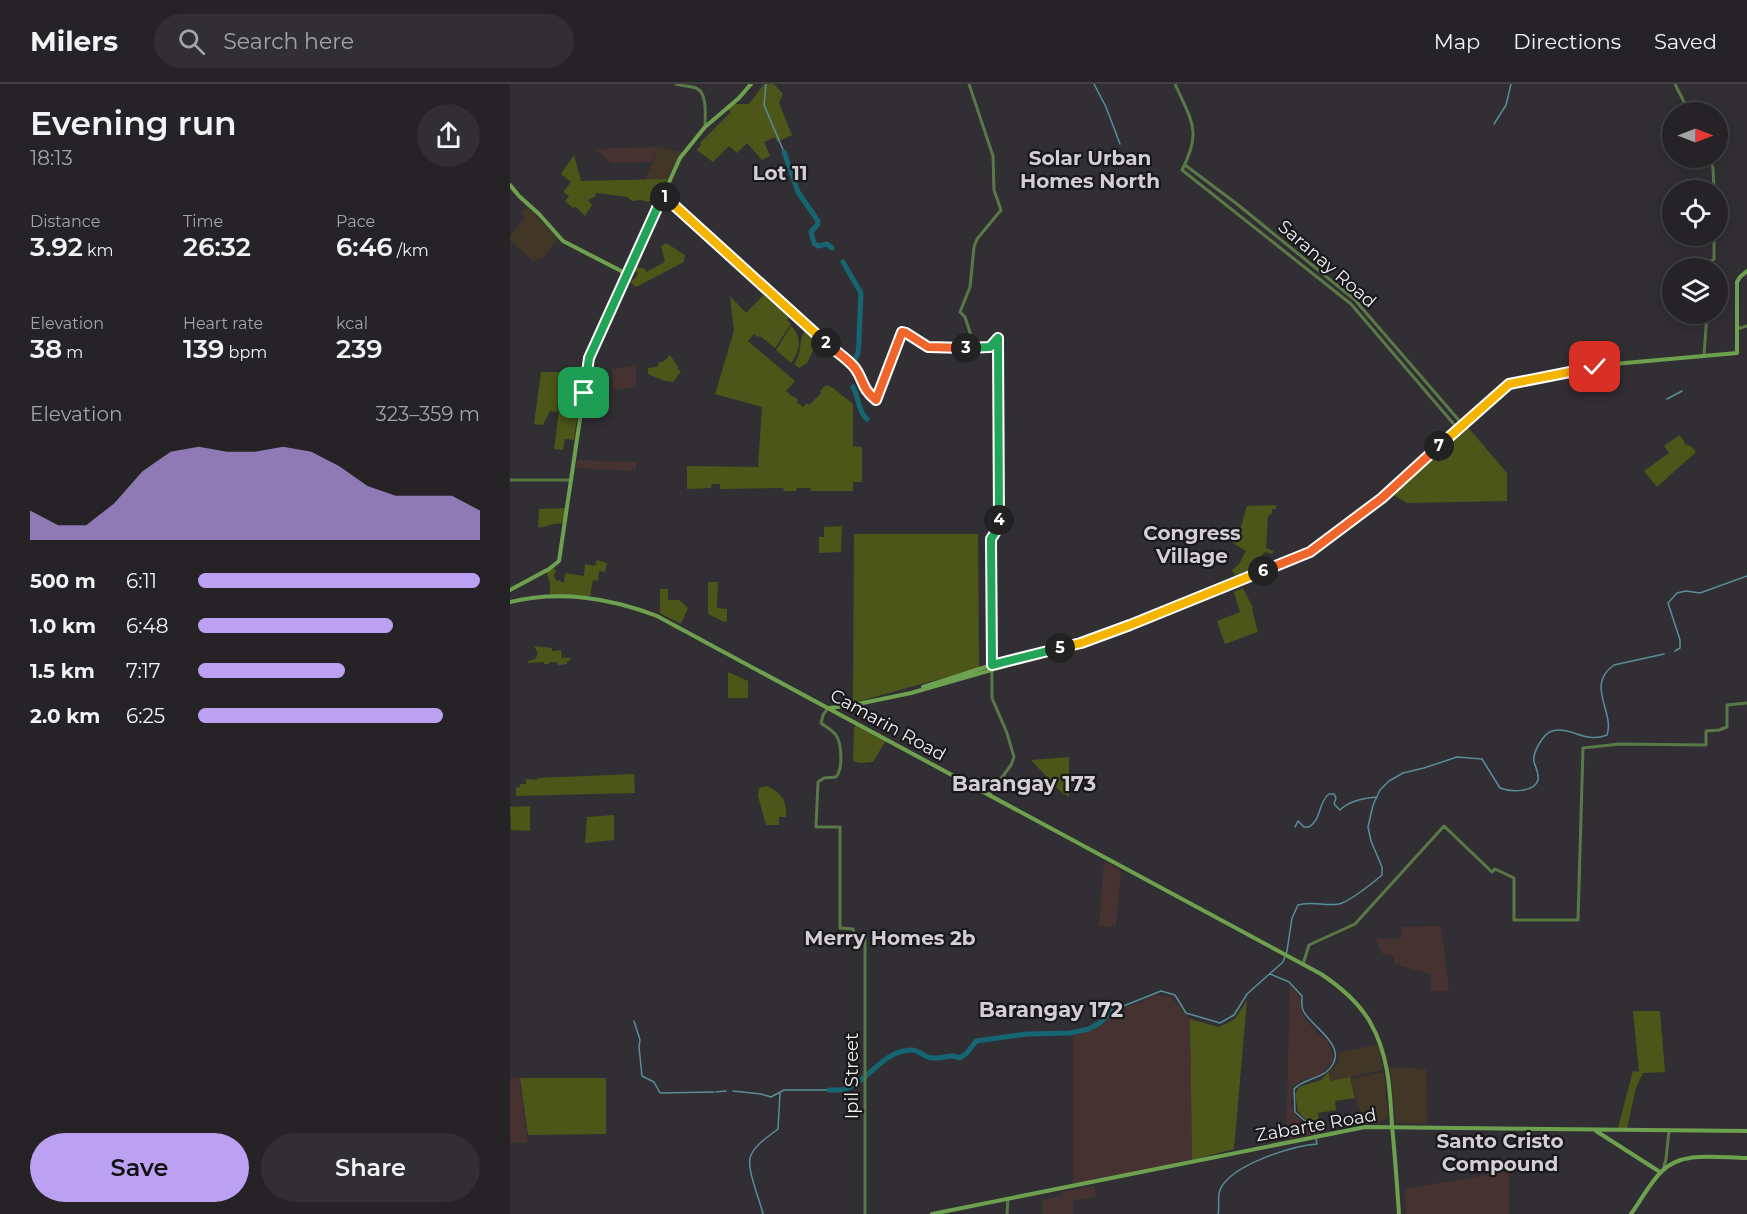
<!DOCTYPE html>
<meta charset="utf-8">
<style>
:root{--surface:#262327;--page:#322f33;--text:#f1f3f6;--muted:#a4a4a7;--line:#424044;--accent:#bca0f2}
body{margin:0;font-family:Montserrat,sans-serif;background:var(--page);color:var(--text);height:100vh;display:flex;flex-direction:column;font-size:22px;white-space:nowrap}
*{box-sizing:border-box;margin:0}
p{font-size:20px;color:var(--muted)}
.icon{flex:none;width:33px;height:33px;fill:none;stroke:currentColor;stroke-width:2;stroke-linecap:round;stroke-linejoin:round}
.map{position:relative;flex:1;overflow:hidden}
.details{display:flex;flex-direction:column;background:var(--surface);width:510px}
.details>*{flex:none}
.needle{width:39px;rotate:90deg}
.fabs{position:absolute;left:1152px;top:18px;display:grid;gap:12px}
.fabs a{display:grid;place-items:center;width:66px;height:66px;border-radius:50%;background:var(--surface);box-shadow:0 3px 15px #0003,0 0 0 2px var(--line);font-size:30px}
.pin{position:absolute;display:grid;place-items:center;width:51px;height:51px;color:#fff;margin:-26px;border-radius:12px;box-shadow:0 3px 9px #0006}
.km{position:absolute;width:30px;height:30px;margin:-15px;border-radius:50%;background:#222;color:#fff;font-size:16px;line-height:30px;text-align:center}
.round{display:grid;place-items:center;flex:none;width:63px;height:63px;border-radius:32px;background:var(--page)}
.overview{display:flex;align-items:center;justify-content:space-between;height:102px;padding:0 30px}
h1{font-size:33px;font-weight:600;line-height:45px}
.stats{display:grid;grid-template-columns:repeat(3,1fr);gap:9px;height:102px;padding:6px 30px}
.stats div{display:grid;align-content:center}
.stats b{font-size:26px;font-weight:600}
.stats small{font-size:16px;font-weight:400}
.stats p{font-size:16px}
.chart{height:168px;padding:12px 30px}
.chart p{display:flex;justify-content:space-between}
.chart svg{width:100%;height:108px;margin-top:6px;fill:var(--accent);opacity:.7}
.button{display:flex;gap:12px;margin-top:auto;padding:12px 30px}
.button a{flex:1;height:69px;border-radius:36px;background:var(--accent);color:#111;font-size:24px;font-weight:600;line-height:69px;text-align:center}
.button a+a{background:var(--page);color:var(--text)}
ul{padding:0 30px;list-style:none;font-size:20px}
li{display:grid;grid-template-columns:96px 72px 1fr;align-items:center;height:45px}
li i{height:15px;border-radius:8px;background:var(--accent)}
header{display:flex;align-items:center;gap:36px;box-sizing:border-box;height:84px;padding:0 30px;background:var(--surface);border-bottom:2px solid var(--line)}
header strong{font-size:28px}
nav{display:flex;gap:33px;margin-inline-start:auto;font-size:21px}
.search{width:420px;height:54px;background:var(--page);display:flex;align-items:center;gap:15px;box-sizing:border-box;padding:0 21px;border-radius:33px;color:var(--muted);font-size:22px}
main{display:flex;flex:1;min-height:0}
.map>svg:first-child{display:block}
.commercial{fill:#423627}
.industrial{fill:#473232}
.green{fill:#4c5619}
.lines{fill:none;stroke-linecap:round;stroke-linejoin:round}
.stream{stroke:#588e98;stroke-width:1.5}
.river{stroke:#166572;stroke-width:5}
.tertiary{stroke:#597947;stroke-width:3}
.secondary{stroke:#6ea14f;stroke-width:4}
.split-1-casing{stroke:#fff;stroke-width:12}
.split-2-casing{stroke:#fff;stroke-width:12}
.split-3-casing{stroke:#fff;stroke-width:12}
.split-4-casing{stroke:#fff;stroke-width:12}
.split-5-casing{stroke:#fff;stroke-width:12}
.split-6-casing{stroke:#fff;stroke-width:12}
.split-7-casing{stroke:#fff;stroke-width:12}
.split-8-casing{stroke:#fff;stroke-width:12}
.split-1{stroke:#22a559;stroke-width:8}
.split-2{stroke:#f5b400;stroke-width:8}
.split-3{stroke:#f0652b;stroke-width:8}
.split-4{stroke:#22a559;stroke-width:8}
.split-5{stroke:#22a559;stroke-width:8}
.split-6{stroke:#f5b400;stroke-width:8}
.split-7{stroke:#f0652b;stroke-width:8}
.split-8{stroke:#f5b400;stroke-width:8}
.labels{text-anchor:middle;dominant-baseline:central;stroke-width:4.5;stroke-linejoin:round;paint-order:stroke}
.street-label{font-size:18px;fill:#f1eef2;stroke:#19181a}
.neighbourhood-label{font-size:20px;font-weight:bold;fill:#d2ced4;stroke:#19181a}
.quarter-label{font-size:21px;font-weight:bold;fill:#d2ced4;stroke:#19181a}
</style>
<header>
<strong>Milers</strong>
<div class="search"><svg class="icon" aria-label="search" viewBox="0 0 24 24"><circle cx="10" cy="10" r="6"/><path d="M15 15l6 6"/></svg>Search here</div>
<nav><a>Map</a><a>Directions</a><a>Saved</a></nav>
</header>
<main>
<section class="details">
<div class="overview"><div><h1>Evening run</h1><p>18:13</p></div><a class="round"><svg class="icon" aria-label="share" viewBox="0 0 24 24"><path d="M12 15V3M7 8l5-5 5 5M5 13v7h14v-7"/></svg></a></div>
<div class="stats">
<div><p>Distance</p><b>3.92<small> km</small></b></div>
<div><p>Time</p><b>26:32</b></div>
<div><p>Pace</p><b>6:46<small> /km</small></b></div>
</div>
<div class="stats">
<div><p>Elevation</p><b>38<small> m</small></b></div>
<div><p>Heart rate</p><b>139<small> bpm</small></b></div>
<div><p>kcal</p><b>239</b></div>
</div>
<div class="chart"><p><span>Elevation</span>323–359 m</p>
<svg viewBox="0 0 160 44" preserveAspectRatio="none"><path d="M0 44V32L10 38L20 38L30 29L40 16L50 8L60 6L70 8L80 8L90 6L100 8L110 14L120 22L130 26L140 26L150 26L160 32V44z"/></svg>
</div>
<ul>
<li><b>500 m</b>6:11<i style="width:100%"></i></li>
<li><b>1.0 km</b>6:48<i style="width:69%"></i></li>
<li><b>1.5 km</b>7:17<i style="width:52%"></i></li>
<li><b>2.0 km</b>6:25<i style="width:87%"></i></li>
</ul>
<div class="button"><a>Save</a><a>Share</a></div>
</section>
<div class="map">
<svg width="1237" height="1130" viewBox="0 0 1237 1130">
<rect width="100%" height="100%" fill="#322f34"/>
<path class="commercial" d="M149,63L172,68L157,95L135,96Z
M17,122L48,155L33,174L23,177L0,156V152L15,133L11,129Z
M868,960L873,986L820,997L819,988L829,978L828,969Z
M880,983L916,985L917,1040L886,1039Z
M874,988L878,1033L869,1039L853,1040L841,995Z"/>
<path class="industrial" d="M149,63L141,78L101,79L86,65Z
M126,281V303L103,306V285Z
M67,376L126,378V387L66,384Z
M594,777L611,787L606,843L589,842Z
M931,842L939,907H921V890L884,880V872L871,869L866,855L891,854L892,843Z
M780,900L790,914L792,930L806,948L817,956L823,971V977L808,992L793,996L782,1003L781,1020L785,1031L799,1044L803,1050L776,1056Z
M644,911L661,913L680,935L682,1076L563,1100V950L584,945L603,927L628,919Z
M9,993L18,1059H0V995Z
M999,1087V1130H896L895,1105Z
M584,1102L586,1113L563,1116V1130H532V1116L551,1112L552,1108Z"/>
<path class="green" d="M254,0H264L273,10L269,19L282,51L267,58L265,53L254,58L260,72L252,76L237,59L227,69L219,62L203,78L187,66L191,61L190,59L221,28L217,24L223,20H239Z
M64,71L71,97L157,95L150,112L138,118L131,116L122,117L117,113L86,109L85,113L78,116L82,121L75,132L66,123L63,124L55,117L59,112L53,108L61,98L51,90Z
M156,159L175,171L174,178L126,203L120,198L125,194L128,189L125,187L127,183L135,185L136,188L155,178L151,162Z
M257,207L287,234L286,235L281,231L277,236L281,240L265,264L250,252L248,253L244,250L238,257L285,297L276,307L283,313L284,312L288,316L287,318L293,323L297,319L299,321L311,309L310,307L316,301L323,304L343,320V362L352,363V398H343V407H301L300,404H287L286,407H274L273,404L210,405V400H202L201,404L177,405V382L248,383L252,323L205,310L224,247L220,212L236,229Z
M281,242C293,254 290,267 281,279L266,266Z
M295,247L307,259L297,279L289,284L284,280C293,268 288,256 295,247Z
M160,271L168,283L167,285L171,287L163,298L155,297L138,290V284L147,283L149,278H153Z
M31,288H51L47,328L40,327L33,341L24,340Z
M50,317L69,318L64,356L55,355L53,366L44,365Z
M956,341L997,389V417L897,419L882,410Z
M1170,351L1176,361L1181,362L1186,368L1147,403L1134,387L1159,369L1154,362Z
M766,421V425H762V430L758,432L756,464L764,467L762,470L755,468L749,475L752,481L725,492L722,486L729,480L736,467L723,459L729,449L737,422Z
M56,424L54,439L43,440L30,444L28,442L29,425Z
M332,442L331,468L309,469V453H314V443Z
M344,450H468L469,584L343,619Z
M87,476L97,479L95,488L89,487L88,497L83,496L80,512L40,511V499L36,487L43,483L46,487L44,491L46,497L50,496L51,498H54L55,489L74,492L75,480L85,482Z
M198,498H208L207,524L217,525V537L214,538L198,530Z
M733,504L743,524L742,526L748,548L715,560L707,537L730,528L724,508Z
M150,505H158V516H169L178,524L171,540L150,529Z
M24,562L42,564V567L51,566L52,574H60V577H57V580L48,581L47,578H39V580H34V578L18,579V577L25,575L28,569Z
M218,588L238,597V614H218Z
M347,640L376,656L363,678L350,679L343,677L344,644Z
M559,673V713L550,707L521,676Z
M124,690L125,709L6,712V704L10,703V700H16V695L27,696V694Z
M257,702C272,709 277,717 276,733H269V741H256L248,712L249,704Z
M20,722V747L1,746L0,723Z
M104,731V756L75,759L77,733Z
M737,916L724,1065L682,1076L680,935L709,943L725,935Z
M1123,927H1150L1155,988L1133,989L1126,1004L1117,1044H1108L1123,987L1129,988Z
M819,988L820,997L840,993L845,1014L825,1017L826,1026L808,1029L811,1048L808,1049L788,1027L785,1011L789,1003L811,996Z
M10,994H96V1050L18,1051Z"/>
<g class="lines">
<path class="stream" d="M256,0L254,21L274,68
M584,0L596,23L610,60
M984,40L996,21L1001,0
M1157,315L1172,307
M1165,567L1170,564V556L1158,519L1167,509L1176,507L1190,509L1237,492
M785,743L788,737L794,743H799C812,735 808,718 819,710H824L826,714L824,720L830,726C839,717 854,714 867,713
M760,890L779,898L792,912C792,916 791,922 793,926C799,941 835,959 823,980C814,996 795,993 784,1005L785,1028L801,1042L805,1050
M601,927L651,907L665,911L676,929L710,939L724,931L737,910L773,878L777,867L782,834L788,821C802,816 820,824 832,819C841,816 864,798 872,791V783L861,757L858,743L863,721L870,706L879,697L893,689L914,684L947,673L972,675L990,704C1000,708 1024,709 1028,696C1029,689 1026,684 1024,678C1022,669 1033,650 1042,647C1062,642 1074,660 1097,651C1105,628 1075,601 1104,581L1154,570
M124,937L130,956L129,963L132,992L144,998L150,1009L204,1008
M223,1007L251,1010L261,1013L274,1006H319
M206,1008L216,1007
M253,1130C250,1116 235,1082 241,1071C246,1060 258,1053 268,1045L270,1009
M708,1130C710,1123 707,1113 710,1106C720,1081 782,1062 807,1060L806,1055"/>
<path class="river" d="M274,68L288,108L308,137V140L301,148L304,159L308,162L317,160L322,164
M333,178L351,209L349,254
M343,279L348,269L349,257
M343,303C349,313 348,328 357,335
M319,1006C325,1006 333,1007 338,1004C361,994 374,966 402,966C409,966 415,974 423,974C434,975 440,969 450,974L457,969L466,957L517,950L560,949L579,945L591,938L601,927"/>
<path class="tertiary" d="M166,0C172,2 180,2 186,4C198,9 195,32 195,43
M459,0L483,72L484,106L491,126L467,155L464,163L460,203L450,228L455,233L465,264
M665,0C682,38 692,47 672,86L841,220L948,345
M1165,0L1179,28
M1200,74L1203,84L1204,106
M675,81L727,120L845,216L953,341
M152,111L345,283C352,296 354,306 366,316L389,251L392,248C402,250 407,260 417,262C430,266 460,264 475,264L483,261L488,254
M1191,184L1204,175V152
M1227,245L1237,242
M1194,271L1197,230
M0,396H61
M318,624L313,631L311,639C316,643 322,646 326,651C332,660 333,685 326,693L314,694L308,698L306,743H330V844L343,845L345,853H355V1130
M479,711L501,681L504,673L497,649L482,614L481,455L489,441V435L488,256
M793,880L799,861L845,840L934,742L982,788L985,785L1004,794V836H1068L1073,664L1109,660L1196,661V647L1209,646L1217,643V621L1237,619
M1153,1086L1156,1075L1159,1047
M497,1130L498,1115"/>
<path class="secondary" d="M0,101L9,112L29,130L53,157L117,190
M0,506L39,485L49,477L79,274L170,74L195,43L229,14L241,0
M0,518C49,506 101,514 147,532L811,890C829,902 849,919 860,938C879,971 880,1006 882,1042C885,1071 887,1101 889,1130
M413,603L482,581L556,563
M319,624L343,621L401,609L559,564L800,468L872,414L993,303L999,300L1104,280L1227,269V198L1230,193L1237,187
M1086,1047L1150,1088
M422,1130L855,1043L1237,1047
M1121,1130C1131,1116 1140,1099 1151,1088C1172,1066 1210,1074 1237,1074"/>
</g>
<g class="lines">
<defs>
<path id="split-1" d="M74,309L79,274L153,111L155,113"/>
<path id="split-2" d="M155,113L316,259"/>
<path id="split-3" d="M316,259C325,267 338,275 345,284C354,296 351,304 366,316L392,248L396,249L418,263L456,264"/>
<path id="split-4" d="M456,264L480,263L488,254L489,436"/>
<path id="split-5" d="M489,436L488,444L481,455L482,581L550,564"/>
<path id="split-6" d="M550,564L571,559L620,541L753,487"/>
<path id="split-7" d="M753,487L800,468L872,414L929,362"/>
<path id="split-8" d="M929,362L999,300L1085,283"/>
</defs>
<use href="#split-1" class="split-1-casing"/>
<use href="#split-2" class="split-2-casing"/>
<use href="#split-3" class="split-3-casing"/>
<use href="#split-4" class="split-4-casing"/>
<use href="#split-5" class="split-5-casing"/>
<use href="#split-6" class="split-6-casing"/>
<use href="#split-7" class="split-7-casing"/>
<use href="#split-8" class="split-8-casing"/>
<use href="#split-1" class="split-1"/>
<use href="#split-2" class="split-2"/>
<use href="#split-3" class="split-3"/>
<use href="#split-4" class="split-4"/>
<use href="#split-5" class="split-5"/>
<use href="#split-6" class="split-6"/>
<use href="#split-7" class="split-7"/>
<use href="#split-8" class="split-8"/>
</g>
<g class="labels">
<g class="street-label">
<text transform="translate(817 180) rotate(41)">Saranay Road</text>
<text transform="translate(378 641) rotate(29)">Camarin Road</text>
<text transform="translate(342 992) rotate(-90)">Ipil Street</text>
<text transform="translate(806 1041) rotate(-10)">Zabarte Road</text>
</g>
<g class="neighbourhood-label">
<text x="580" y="74">Solar Urban<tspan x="580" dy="23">Homes North</tspan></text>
<text x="270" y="89">Lot 11</text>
<text x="682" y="449">Congress<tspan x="682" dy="23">Village</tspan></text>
<text x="380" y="854">Merry Homes 2b</text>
<text x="990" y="1057">Santo Cristo<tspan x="990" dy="23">Compound</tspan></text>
</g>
<g class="quarter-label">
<text x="514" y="699">Barangay 173</text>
<text x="541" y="925">Barangay 172</text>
</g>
</g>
</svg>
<div class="fabs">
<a><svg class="needle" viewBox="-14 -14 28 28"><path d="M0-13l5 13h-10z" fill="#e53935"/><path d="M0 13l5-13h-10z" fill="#a4a4a7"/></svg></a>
<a><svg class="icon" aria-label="locate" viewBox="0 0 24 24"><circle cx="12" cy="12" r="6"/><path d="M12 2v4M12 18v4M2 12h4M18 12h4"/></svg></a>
<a><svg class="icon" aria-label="layers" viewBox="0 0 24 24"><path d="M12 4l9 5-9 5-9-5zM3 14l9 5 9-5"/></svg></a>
</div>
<div class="pin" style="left:74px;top:309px;background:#1e9e55"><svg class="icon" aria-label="arrive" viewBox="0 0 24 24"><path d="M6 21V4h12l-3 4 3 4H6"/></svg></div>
<div class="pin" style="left:1085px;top:283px;background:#d93025"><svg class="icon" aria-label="check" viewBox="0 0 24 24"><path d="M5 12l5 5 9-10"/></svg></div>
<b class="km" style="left:155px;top:113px">1</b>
<b class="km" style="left:316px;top:259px">2</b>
<b class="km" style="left:456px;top:264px">3</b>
<b class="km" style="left:489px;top:436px">4</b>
<b class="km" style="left:550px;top:564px">5</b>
<b class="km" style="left:753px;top:487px">6</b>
<b class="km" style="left:929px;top:362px">7</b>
</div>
</main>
